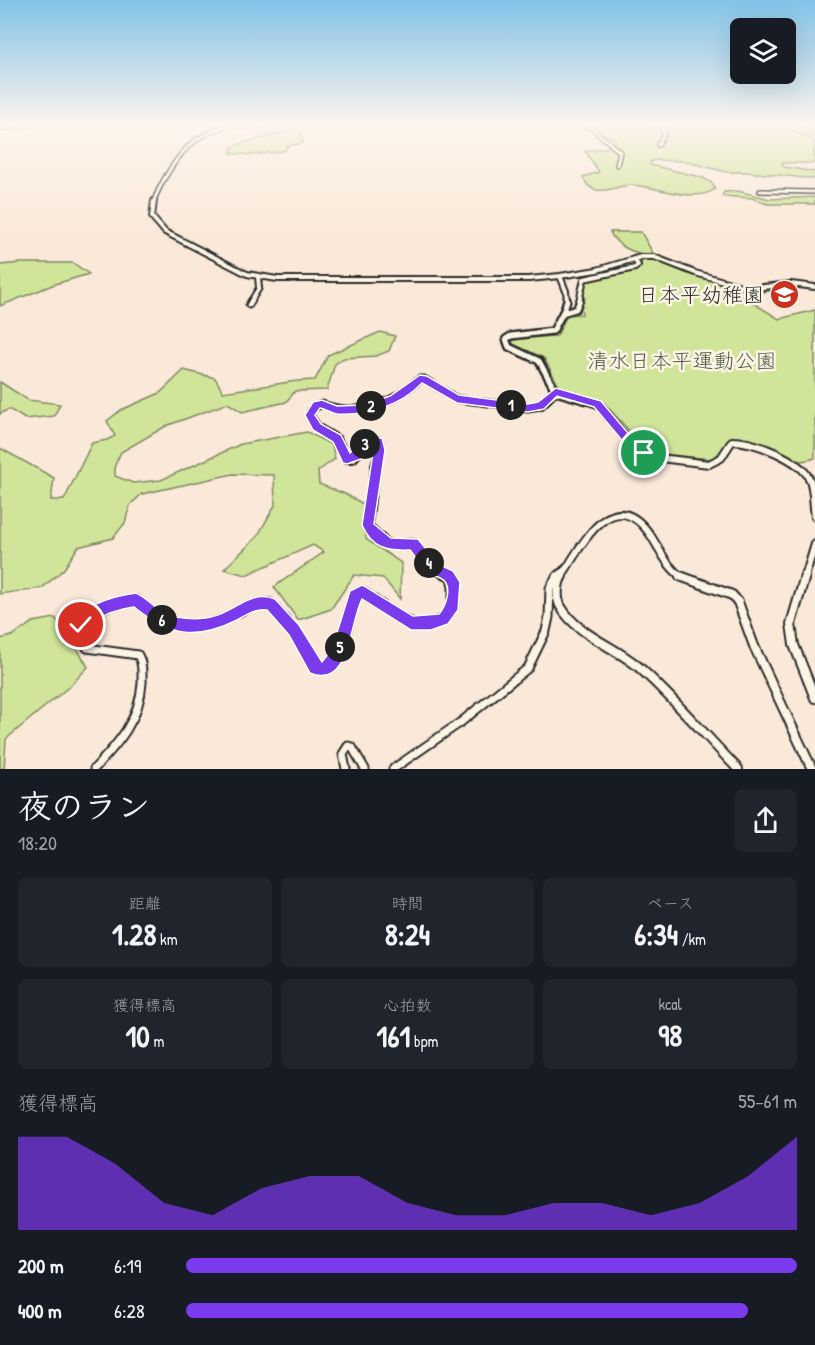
<!DOCTYPE html>
<html lang="ja">
<meta charset="utf-8">
<style>
:root{--surface:#171b24;--page:#20242c;--text:#f1f3f6;--muted:#9ea1a6;--accent:#7c3aed}
body{margin:0;font-family:"Patrick Hand","Klee One",sans-serif;background:var(--page);color:var(--text);height:100vh;display:flex;flex-direction:column;font-size:22px;white-space:nowrap}
*{box-sizing:border-box;margin:0}
p{font-size:20px;color:var(--muted)}
.icon{flex:none;width:33px;height:33px;fill:none;stroke:currentColor;stroke-width:2;stroke-linecap:round;stroke-linejoin:round}
.map{position:relative;height:769px;overflow:hidden}
.panel{display:flex;flex-direction:column;background:var(--surface);flex:1}
.panel>*{flex:none}
.buttons{position:absolute;left:730px;top:18px;display:grid;gap:12px}
.buttons a{display:grid;place-items:center;width:66px;height:66px;border-radius:9px;background:var(--surface);box-shadow:0 6px 24px #0002;font-size:30px}
.pin{position:absolute;display:grid;place-items:center;width:51px;height:51px;color:#fff;margin:-26px;border:3px solid #fff;border-radius:50%;box-shadow:0 2px 6px #0007}
.km{position:absolute;width:30px;height:30px;margin:-15px;border-radius:50%;background:#222;color:#fff;font-size:16px;line-height:30px;text-align:center}
.round{display:grid;place-items:center;flex:none;width:63px;height:63px;border-radius:9px;background:var(--page)}
.headline{display:flex;align-items:center;justify-content:space-between;height:102px;padding:0 18px}
h1{font-size:33px;font-weight:800;line-height:45px}
.metrics{display:grid;grid-template-columns:repeat(3,1fr);gap:9px;height:102px;padding:6px 18px}
.metrics div{display:grid;align-content:center;border-radius:9px;background:var(--page);text-align:center}
.metrics b{font-size:30px;font-weight:800}
.metrics small{font-size:16px;font-weight:400}
.metrics p{font-size:16px}
.chart{height:168px;padding:12px 18px}
.chart p{display:flex;justify-content:space-between}
.chart svg{width:100%;height:108px;margin-top:6px;fill:var(--accent);opacity:.7}
ul{padding:0 18px;list-style:none;font-size:20px}
li{display:grid;grid-template-columns:96px 72px 1fr;align-items:center;height:45px}
li i{height:15px;border-radius:8px;background:var(--accent)}
.map>svg:first-child{display:block}
.green{fill:#d1e59a;stroke:#7e8862;stroke-width:1.5}
.lines{fill:none;stroke-linecap:round;stroke-linejoin:round}
.river{fill:#8ad7e9;fill-rule:evenodd}
.minor-far4-casing{stroke:#2b2b2b;stroke-width:6}
.minor-far3-casing{stroke:#2b2b2b;stroke-width:8}
.minor-far2-casing{stroke:#2b2b2b;stroke-width:9}
.minor-far1-casing{stroke:#2b2b2b;stroke-width:10}
.minor-casing{stroke:#2b2b2b;stroke-width:11}
.tertiary-far4-casing{stroke:#2b2b2b;stroke-width:6}
.tertiary-far3-casing{stroke:#2b2b2b;stroke-width:8}
.tertiary-far2-casing{stroke:#2b2b2b;stroke-width:10}
.tertiary-far1-casing{stroke:#2b2b2b;stroke-width:10}
.tertiary-casing{stroke:#2b2b2b;stroke-width:12}
.minor-far4{stroke:#fcf5e5;stroke-width:3}
.minor-far3{stroke:#fcf5e5;stroke-width:4}
.minor-far2{stroke:#fcf5e5;stroke-width:4.5}
.minor-far1{stroke:#fcf5e5;stroke-width:5}
.minor{stroke:#fcf5e5;stroke-width:7}
.tertiary-far4{stroke:#fcf5e5;stroke-width:3}
.tertiary-far3{stroke:#fcf5e5;stroke-width:4}
.tertiary-far2{stroke:#fcf5e5;stroke-width:5}
.tertiary-far1{stroke:#fcf5e5;stroke-width:6}
.tertiary{stroke:#fcf5e5;stroke-width:8}
.route{fill:#7c3aed;stroke:#fff;stroke-width:1.5}
.labels{text-anchor:middle;dominant-baseline:central;stroke-width:5;stroke-linejoin:round;paint-order:stroke}
.poi-label{font-size:21px;fill:#2b2b2b;stroke:#fcf5e5;text-anchor:end}
.park-label{font-size:21px;fill:#545a47;stroke:#fcf5e5}
</style>
<div class="map">
<svg width="815" height="769" viewBox="0 0 815 769">
<rect width="100%" height="100%" fill="#fae9d9"/>
<filter id="ink" filterUnits="userSpaceOnUse"><feTurbulence type="fractalNoise" baseFrequency=".0167" numOctaves="2"/><feDisplacementMap in="SourceGraphic" scale="12" xChannelSelector="R" yChannelSelector="G"/><feConvolveMatrix kernelMatrix="1 2 1 2 8 2 1 2 1" color-interpolation-filters="sRGB"/></filter>
<g filter="url(#ink)">
<path class="green" d="M296,124H305L301,133L303,143L288,146L284,151L250,155L231,153V148C253,135 275,143 296,124Z
M571,124H781L792,131L798,126L815,134L808,137L794,132L815,141V149L813,150L815,163H782L784,167L815,172V179L747,172H726L684,161L655,160L650,162V165L701,177L712,183L715,189C696,204 654,186 632,185C620,185 608,192 596,190C589,188 586,184 583,177L599,172L585,151L606,148L616,141L611,137Z
M738,191L770,199L815,197V204H767L752,198L722,196L724,192Z
M610,232H641L654,255C638,255 617,248 610,232Z
M644,260C680,261 711,286 747,290C761,292 775,283 789,285L786,288L742,296L779,319L815,310V458C785,470 770,439 743,439C739,439 734,440 729,441L714,459L657,454L647,450L639,445L634,436L604,403L561,390L544,358L513,344V338L557,336L567,315L582,314L581,308L585,298L580,284L590,279L614,275L639,266V263Z
M21,263H73L89,274L55,284L0,306V265Z
M380,332L395,336L389,351L376,356L344,358L335,364L327,390L295,391L286,402L242,412L228,403L166,426L121,452L115,465V476L133,483L161,480L241,444L307,432L332,445L335,459L318,471L319,484L345,494L365,505L366,539L401,563L400,599L383,578L354,575L331,609L298,620L274,587L324,552L313,545L246,575L224,569L257,537L275,505L274,475L233,474L142,494L130,505L125,523L113,538L78,547L64,569L42,588L0,594V448L54,478L51,500H64L92,443L107,440L115,436L107,421L121,410L160,393L184,370L215,378L223,392L297,381L315,380L328,355Z
M0,382L28,400L60,404L54,416L25,419L9,409L0,414Z
M55,618L73,642L88,667L71,685L6,739L4,769H0V639L12,636L33,622Z"/>
<g class="lines">
<path class="river" d="M289,124H294L274,135L261,138L258,136L271,133Z"/>
<defs>
<path id="minor-far4" d="M232,124L243,127L273,124
M587,124L620,152L617,165
M656,124L665,132L658,145
M806,124L815,127
M760,191L815,192"/>
<path id="minor-far3" d="M251,301L259,288L258,277
M579,301L584,279L635,268L638,265L634,259"/>
<path id="minor-far2" d="M249,305L252,300
M563,313L576,309L580,300
M315,424L310,415L312,409L322,404C360,417 390,405 420,379H424L457,399L528,408L541,406L556,392"/>
<path id="minor-far1" d="M314,422L317,427L337,439L347,459H353L369,441H378L380,449L375,466L368,525L389,545L413,543L433,569L450,577
M556,577L565,569"/>
<path id="minor" d="M94,769C118,744 140,719 142,683C142,673 143,664 138,655L87,648C72,611 107,605 136,600C144,607 153,615 162,620C186,631 213,625 235,614C247,608 256,602 270,603L294,630L315,668C320,669 325,670 329,667C344,657 350,612 355,595L362,591C377,601 394,616 410,622C423,627 447,623 451,608C454,599 454,584 450,576
M346,769L343,754L348,746L352,747L365,769
M393,769L461,722L528,668L546,631L549,617L550,588L557,576"/>
<path id="tertiary-far4" d="M0,129L34,124
M153,203C161,182 177,154 196,140C206,133 218,129 230,124"/>
<path id="tertiary-far3" d="M154,201L152,217L165,232L247,274L277,279H529L560,276
M567,301L566,291L560,276L597,270L641,257H654L695,273L741,286L754,288L791,284L815,287"/>
<path id="tertiary-far2" d="M567,300L564,310L553,331L511,336L506,339L509,347L539,361L556,392L598,404L615,424"/>
<path id="tertiary-far1" d="M613,422L635,448L652,457L709,464L721,458L732,441C753,441 801,459 810,480C814,491 813,505 815,517
M561,577C580,549 611,481 649,533C660,549 666,566 682,577
M805,577L815,544"/>
<path id="tertiary" d="M562,576C557,584 556,599 561,607C578,636 617,647 641,669C675,700 706,736 738,769
M680,576L732,595L738,602L754,646L812,769
M805,576L791,624L794,645L815,698"/>
</defs>
<use href="#minor-far4" class="minor-far4-casing"/>
<use href="#minor-far3" class="minor-far3-casing"/>
<use href="#minor-far2" class="minor-far2-casing"/>
<use href="#minor-far1" class="minor-far1-casing"/>
<use href="#minor" class="minor-casing"/>
<use href="#tertiary-far4" class="tertiary-far4-casing"/>
<use href="#tertiary-far3" class="tertiary-far3-casing"/>
<use href="#tertiary-far2" class="tertiary-far2-casing"/>
<use href="#tertiary-far1" class="tertiary-far1-casing"/>
<use href="#tertiary" class="tertiary-casing"/>
<use href="#minor-far4" class="minor-far4"/>
<use href="#minor-far3" class="minor-far3"/>
<use href="#minor-far2" class="minor-far2"/>
<use href="#minor-far1" class="minor-far1"/>
<use href="#minor" class="minor"/>
<use href="#tertiary-far4" class="tertiary-far4"/>
<use href="#tertiary-far3" class="tertiary-far3"/>
<use href="#tertiary-far2" class="tertiary-far2"/>
<use href="#tertiary-far1" class="tertiary-far1"/>
<use href="#tertiary" class="tertiary"/>
</g>
</g>
<linearGradient id="sky" x2="0" y2="1"><stop stop-color="#82c2e8"/><stop offset="0.54" stop-color="#fdf5ee"/><stop offset="1" stop-color="#fdf5ee" stop-opacity="0"/></linearGradient>
<rect width="815" height="231" fill="url(#sky)"/>
<path class="route" d="M420,375L427,376L459,395L528,404L538,402L556,388L601,401L638,445L649,453L644,458L631,451L594,407L557,396L544,409L528,412L457,403L422,383C402,405 367,416 337,414C331,413 326,409 320,408L315,415L321,424L341,435L350,453L365,438H382L385,450L374,524L391,538L418,539L438,564L453,571L460,582L458,610L448,624L431,630H411L362,599C350,621 350,690 310,673L289,635L267,610C256,608 246,615 237,620C195,641 169,635 134,607C118,609 105,613 92,623C88,626 87,630 81,632L77,630L75,625C84,603 114,596 136,593C150,599 160,615 176,617C188,619 202,620 214,616C235,611 252,589 275,599L299,625L322,662L332,649L350,591L362,585L366,587L413,616L439,614C446,606 453,586 442,579C438,576 432,576 428,573C421,567 416,557 410,550C387,551 372,548 362,525L374,446L361,459L347,464L343,463L333,442L313,430L305,415L313,402L322,400L337,406L363,405L390,396Z"/>
<defs>
<symbol id="school-disc" viewBox="-11 -11 22 22"><circle r="9.5" fill="#c8321e" stroke="#fcf5e5"/><path d="M0-5L7-2L0 1L-7-2ZM-4 1L0 2.5L4 1V4Q0 6-4 4Z" fill="#fff"/></symbol>
</defs>
<g fill-rule="evenodd">
<use href="#school-disc" x="768" y="278" width="33" height="33"/>
</g>
<g class="labels">
<g class="poi-label">
<text x="764" y="294">日本平幼稚園</text>
</g>
<g class="park-label">
<text x="682" y="360">清水日本平運動公園</text>
</g>
</g>
</svg>
<div class="buttons">
<a><svg class="icon" aria-label="layers" viewBox="0 0 24 24"><path d="M12 4l9 5-9 5-9-5zM3 14l9 5 9-5"/></svg></a>
</div>
<div class="pin" style="left:644px;top:453px;background:#1e9e55"><svg class="icon" aria-label="arrive" viewBox="0 0 24 24"><path d="M6 21V4h12l-3 4 3 4H6"/></svg></div>
<div class="pin" style="left:81px;top:625px;background:#d93025"><svg class="icon" aria-label="check" viewBox="0 0 24 24"><path d="M5 12l5 5 9-10"/></svg></div>
<b class="km" style="left:511px;top:405px">1</b>
<b class="km" style="left:371px;top:406px">2</b>
<b class="km" style="left:365px;top:444px">3</b>
<b class="km" style="left:429px;top:563px">4</b>
<b class="km" style="left:340px;top:647px">5</b>
<b class="km" style="left:162px;top:620px">6</b>
</div>
<section class="panel">
<div class="headline"><div><h1>夜のラン</h1><p>18:20</p></div><a class="round"><svg class="icon" aria-label="share" viewBox="0 0 24 24"><path d="M12 15V3M7 8l5-5 5 5M5 13v7h14v-7"/></svg></a></div>
<div class="metrics">
<div><p>距離</p><b>1.28<small> km</small></b></div>
<div><p>時間</p><b>8:24</b></div>
<div><p>ペース</p><b>6:34<small> /km</small></b></div>
</div>
<div class="metrics">
<div><p>獲得標高</p><b>10<small> m</small></b></div>
<div><p>心拍数</p><b>161<small> bpm</small></b></div>
<div><p>kcal</p><b>98</b></div>
</div>
<div class="chart"><p><span>獲得標高</span>55–61 m</p>
<svg viewBox="0 0 160 44" preserveAspectRatio="none"><path d="M0 44V6L10 6L20 17L30 33L40 38L50 27L60 22L70 22L80 33L90 38L100 38L110 33L120 33L130 38L140 33L150 22L160 6V44z"/></svg>
</div>
<ul>
<li><b>200 m</b>6:19<i style="width:100%"></i></li>
<li><b>400 m</b>6:28<i style="width:92%"></i></li>
</ul>
</section>
